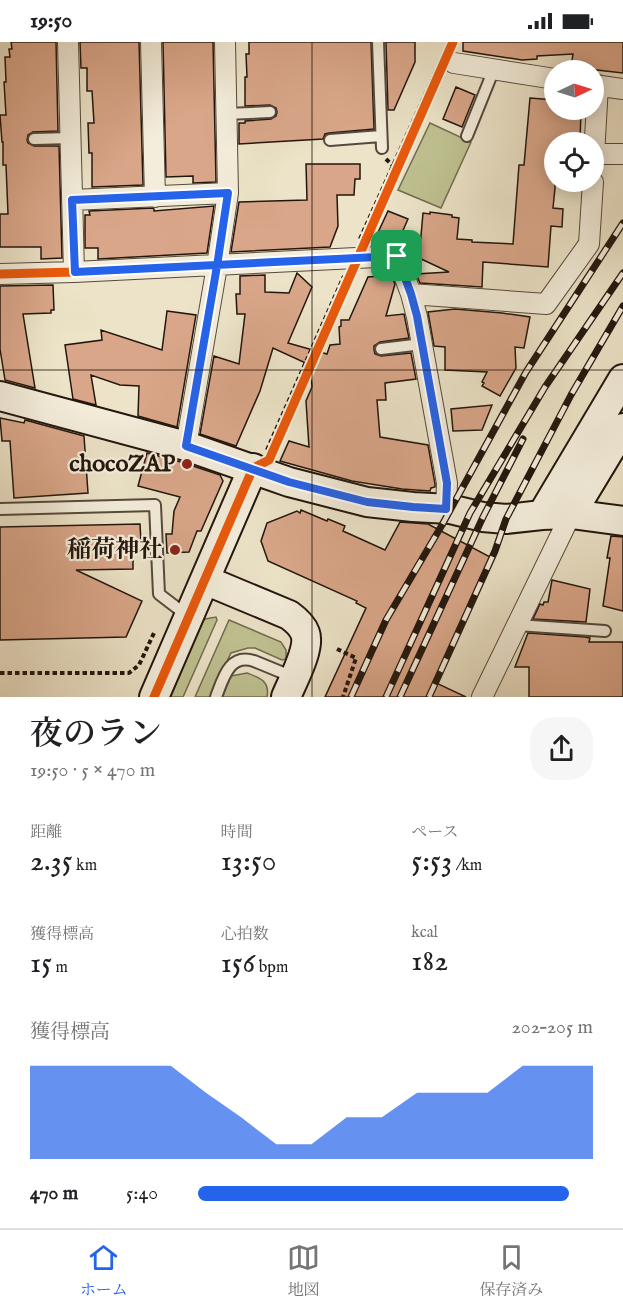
<!DOCTYPE html>
<html lang="ja">
<meta charset="utf-8">
<style>
:root{--surface:#fff;--page:#f6f6f6;--text:#202124;--muted:#757577;--line:#e0e0e0;--accent:#2563eb}
body{margin:0;font-family:"IM FELL English","Noto Serif JP",serif;background:var(--page);color:var(--text);height:100vh;display:flex;flex-direction:column;font-size:22px;white-space:nowrap}
*{box-sizing:border-box;margin:0}
p{font-size:20px;color:var(--muted)}
.icon{flex:none;width:33px;height:33px;fill:none;stroke:currentColor;stroke-width:2;stroke-linecap:round;stroke-linejoin:round}
.map{position:relative;height:655px;overflow:hidden}
.panel{display:flex;flex-direction:column;background:var(--surface);flex:1}
.panel>*{flex:none}
.needle{width:39px;rotate:86deg}
.controls{position:absolute;left:544px;top:18px;display:grid;gap:12px}
.controls a{display:grid;place-items:center;width:60px;height:60px;border-radius:50%;background:var(--surface);box-shadow:0 3px 15px #0003;font-size:30px}
.pin{position:absolute;display:grid;place-items:center;width:51px;height:51px;color:#fff;margin:-26px;border-radius:12px;box-shadow:0 3px 9px #0006}
.round{display:grid;place-items:center;flex:none;width:63px;height:63px;border-radius:24px;background:var(--page)}
.headline{display:flex;align-items:center;justify-content:space-between;height:102px;padding:0 30px}
h1{font-size:33px;font-weight:600;line-height:45px}
.figures{display:grid;grid-template-columns:repeat(3,1fr);gap:9px;height:102px;padding:6px 30px}
.figures div{display:grid;align-content:center}
.figures b{font-size:30px;font-weight:600}
.figures small{font-size:16px;font-weight:400}
.figures p{font-size:16px}
.chart{height:168px;padding:12px 30px}
.chart p{display:flex;justify-content:space-between}
.chart svg{width:100%;height:108px;margin-top:6px;fill:var(--accent);opacity:.7}
ul{padding:0 30px;list-style:none;font-size:20px}
li{display:grid;grid-template-columns:96px 72px 1fr;align-items:center;height:45px}
li i{height:15px;border-radius:8px;background:var(--accent)}
.status{display:flex;justify-content:space-between;align-items:center;height:42px;padding:0 30px;background:var(--surface);direction:ltr}
.status svg{height:16px;fill:currentColor}
.tabs{display:flex;justify-content:space-around;align-items:center;height:84px;border-top:2px solid var(--line);background:var(--surface);font-size:16px;color:var(--muted)}
.tabs a{display:grid;justify-items:center;gap:3px}
.tabs .active{color:var(--accent)}
.map>svg:first-child{display:block}
.green{fill:#bfc191;stroke:#716c4f;stroke-width:1.5}
.building{fill:#d9a689;stroke:#23160d;stroke-width:1.5}
.lines{fill:none;stroke-linecap:round;stroke-linejoin:round}
.lane-casing{stroke:#55493c;stroke-width:14}
.street-casing{stroke:#55493c;stroke-width:22}
.secondary-casing{stroke:#23160d;stroke-width:32}
.path{stroke:#23160d;stroke-width:4;stroke-dasharray:4.5 3;stroke-linecap:butt}
.lane{stroke:#f3eddb;stroke-width:10}
.street{stroke:#f3eddb;stroke-width:20}
.secondary{stroke:#f3eddb;stroke-width:28}
.rail-casing{stroke:#23160d;stroke-width:7}
.rail{stroke:#f3eddb;stroke-width:4.5;stroke-dasharray:14;stroke-linecap:butt}
.cycleway-casing{stroke:#f3eddb;stroke-width:13}
.cycleway{stroke:#e8590c;stroke-width:9}
.route-casing{stroke:#fff;stroke-width:12}
.route{stroke:#2563eb;stroke-width:8}
.grid{fill:none;stroke:#23160d;stroke-width:1.5;stroke-opacity:0.55}
.poi-dot{fill:#8f2418;stroke:#f3eddb;stroke-width:2}
.labels{text-anchor:middle;dominant-baseline:central;stroke-width:4.5;stroke-linejoin:round;paint-order:stroke}
.poi-label{font-size:24px;font-weight:bold;fill:#23160d;stroke:#f3eddb;text-anchor:end}
</style>
<div class="status"><b>19:50</b><svg viewBox="0 0 49 12"><path d="M0 12V9h3v3zM5 12V6h3v6zM10 12V3h3v9zM15 12V0h3v12zM26 1h20v11H26zM47 4h2v5h-2z"/></svg></div>
<div class="map">
<svg width="623" height="655" viewBox="0 0 623 655">
<rect width="100%" height="100%" fill="#ece3c8"/>
<filter id="stains"><feTurbulence type="fractalNoise" baseFrequency=".00333" numOctaves="4"/><feColorMatrix values="0 0 0 0 .2 0 0 0 0 .09 0 0 0 0 .02 0 0 0 .5 -.17"/></filter>
<radialGradient id="worn" r=".72"><stop offset=".6" stop-color="#630" stop-opacity="0"/><stop offset="1" stop-color="#630" stop-opacity=".3"/></radialGradient>
<path class="green" d="M430,81L471,100L441,166L398,148Z
M216,575L217,578L183,655H169L203,579L205,577Z
M229,578L281,600L286,608V617L282,618L255,606H248L231,611L210,655H195Z
M247,631C260,636 270,639 267,655H222L231,634Z"/>
<path class="building" d="M11,0H56L58,89L33,90L28,93L27,98L28,101L34,104H59L62,216L41,217V205H0V172H8L6,123H3V100H2L0,73H6L4,40H6L5,15H10L9,7H12Z
M80,0H139L143,143L92,145V111H89L88,81H94L92,49H87V26H81Z
M163,0H213L216,140L193,141V134L166,135Z
M249,0H371L374,87L329,91L325,92L323,97L239,102V81H245V79L271,77L276,74L277,70L276,66L270,63L245,64V35H247L246,12H249Z
M386,0H415V20L394,68H388Z
M463,0H623V31L571,25L573,12L537,14V17L522,18L463,9Z
M456,45L475,53L462,85L443,77Z
M530,56L555,58V68H581L580,100H555V146L553,166L563,167L562,185L551,184L548,225L483,220L482,245L420,241L416,232L449,230L419,216L423,171L430,172V170L452,173V175L459,176L457,197L472,198V200L513,202L519,123H524Z
M306,122H360V137H355L354,153H337L338,184L330,205L231,210L239,160L307,158Z
M214,164L207,211L98,217V206H85V173H90L89,169L153,166L154,167V169Z
M388,169L408,177L397,202H387L375,197Z
M297,231L312,245L288,301L327,312L330,303L340,302L339,285L341,284V278H349L368,235L391,233L395,242L386,274L404,272L409,296L380,300L374,304V308L375,312L381,314L411,311L416,337L385,341L386,358H377L380,395L428,403L435,442V445L431,446L430,449L402,447L352,439L280,419L289,399L309,405L306,359L312,345L310,323L273,306L260,349L236,404L200,392L214,314L239,322L245,272H237L236,252H240V234L265,233V250L289,251Z
M53,243L54,268H51V271L23,272L35,346L5,338L0,307V244Z
M455,267L502,271L530,275L524,306L515,305L516,326L500,354L482,344L484,341L482,340L487,330L445,328V305L434,304L428,270Z
M167,269L196,273L177,385L138,374L139,344L120,343L91,333L96,363L73,357L65,303L102,298L101,288L162,308Z
M492,363L482,388L453,389L451,367Z
M0,376L24,381L25,378L84,394L88,451L14,456L10,399H2Z
M147,411L181,420L220,433L223,439L201,489H197L189,510L167,511L166,492H172L174,469L180,455L138,444Z
M301,468L327,479L328,477L345,484L343,489L385,508L400,480L428,482L492,516L436,641L466,655H325L366,566L356,561L357,559L268,519L261,499L267,481L297,469L300,471Z
M140,482L141,500H133V527L76,528L142,559L126,595L0,598V485Z
M611,494L623,495V569L603,564L610,516H607Z
M552,538L590,547L586,580L533,577L540,562L543,563L544,560H548Z
M528,591L585,595L590,596L589,600H623V655H529V625H515Z"/>
<g class="lines">
<defs>
<path id="lane" d="M378,0L382,106
M226,72L270,70
M467,94L494,27
M34,97L71,96
M330,98L381,94
M381,307L422,302
M0,467L155,463L159,552L189,575
M517,583L605,589
M216,655C223,637 229,611 254,619L293,635"/>
<path id="street" d="M68,0L74,230
M151,0L155,155
M454,21L555,37
M594,43L623,47
M594,112H623
M594,114L598,43
M72,158L228,151
M0,232L74,230L397,214L411,252L417,275L447,441L446,467
M411,252L546,262L589,202L593,140
M186,404L217,224L228,151L225,0
M482,655L571,472"/>
<path id="secondary" d="M0,354L186,404L289,440L367,460L413,465L450,467L483,475L506,477L542,473L571,472L623,479
M571,472L623,386
M542,473L623,337
M205,538L289,573C296,578 302,583 305,591C311,606 292,640 286,655
M154,655L253,426"/>
</defs>
<use href="#lane" class="lane-casing"/>
<use href="#street" class="street-casing"/>
<use href="#secondary" class="secondary-casing"/>
<path class="path" d="M386,117L393,124L396,131
M360,197L437,26
M267,408L344,234
M337,607L356,616L343,655
M0,631H129L139,623L154,591"/>
<use href="#lane" class="lane"/>
<use href="#street" class="street"/>
<use href="#secondary" class="secondary"/>
<defs>
<path id="rail" d="M351,655L386,578L442,483L526,330L623,181
M386,655L470,471L545,345L623,231
M400,655L483,475L523,397
M429,655L495,509L506,477L571,353L623,264"/>
</defs>
<use href="#rail" class="rail-casing"/>
<use href="#rail" class="rail"/>
<defs>
<path id="cycleway" d="M0,232L74,230L397,214L411,252L417,275L447,441L446,467
M154,655L253,426L269,418L453,0"/>
</defs>
<use href="#cycleway" class="cycleway-casing"/>
<use href="#cycleway" class="cycleway"/>
</g>
<g class="lines">
<defs>
<path id="route" d="M397,214L75,230L72,158L228,151L217,224L186,404L289,440L367,460L413,465L446,467L447,441L417,274L411,252L397,214"/>
</defs>
<use href="#route" class="route-casing"/>
<use href="#route" class="route"/>
</g>
<path class="grid" d="M312,0V655M0,328H623"/>
<g class="poi-dot">
<circle cx="187" cy="422" r="6"/>
<circle cx="175" cy="508" r="6"/>
</g>
<g class="labels">
<g class="poi-label">
<text x="175" y="422">chocoZAP</text>
<text x="163" y="508">稲荷神社</text>
</g>
</g>
<rect width="100%" height="100%" filter="url(#stains)"/>
<rect width="100%" height="100%" fill="url(#worn)"/>
</svg>
<div class="controls">
<a><svg class="needle" viewBox="-14 -14 28 28"><path d="M0-13l5 13h-10z" fill="#e53935"/><path d="M0 13l5-13h-10z" fill="#757577"/></svg></a>
<a><svg class="icon" aria-label="locate" viewBox="0 0 24 24"><circle cx="12" cy="12" r="6"/><path d="M12 2v4M12 18v4M2 12h4M18 12h4"/></svg></a>
</div>
<div class="pin" style="left:397px;top:214px;background:#1e9e55"><svg class="icon" aria-label="arrive" viewBox="0 0 24 24"><path d="M6 21V4h12l-3 4 3 4H6"/></svg></div>
</div>
<section class="panel">
<div class="headline"><div><h1>夜のラン</h1><p>19:50 · 5 × 470 m</p></div><a class="round"><svg class="icon" aria-label="share" viewBox="0 0 24 24"><path d="M12 15V3M7 8l5-5 5 5M5 13v7h14v-7"/></svg></a></div>
<div class="figures">
<div><p>距離</p><b>2.35<small> km</small></b></div>
<div><p>時間</p><b>13:50</b></div>
<div><p>ペース</p><b>5:53<small> /km</small></b></div>
</div>
<div class="figures">
<div><p>獲得標高</p><b>15<small> m</small></b></div>
<div><p>心拍数</p><b>156<small> bpm</small></b></div>
<div><p>kcal</p><b>182</b></div>
</div>
<div class="chart"><p><span>獲得標高</span>202–205 m</p>
<svg viewBox="0 0 160 44" preserveAspectRatio="none"><path d="M0 44V6L10 6L20 6L30 6L40 6L50 17L60 27L70 38L80 38L90 27L100 27L110 17L120 17L130 17L140 6L150 6L160 6V44z"/></svg>
</div>
<ul>
<li><b>470 m</b>5:40<i style="width:94%"></i></li>
</ul>
</section>
<nav class="tabs">
<a class="active"><svg class="icon" aria-label="home" viewBox="0 0 24 24"><path d="M3 11l9-7 9 7M6 9v11h12V9"/></svg>ホーム</a>
<a><svg class="icon" aria-label="map" viewBox="0 0 24 24"><path d="M3 6l6-2 6 2 6-2v14l-6 2-6-2-6 2zM9 4v14M15 6v14"/></svg>地図</a>
<a><svg class="icon" aria-label="saved" viewBox="0 0 24 24"><path d="M7 4h10v16l-5-4-5 4z"/></svg>保存済み</a>
</nav>
